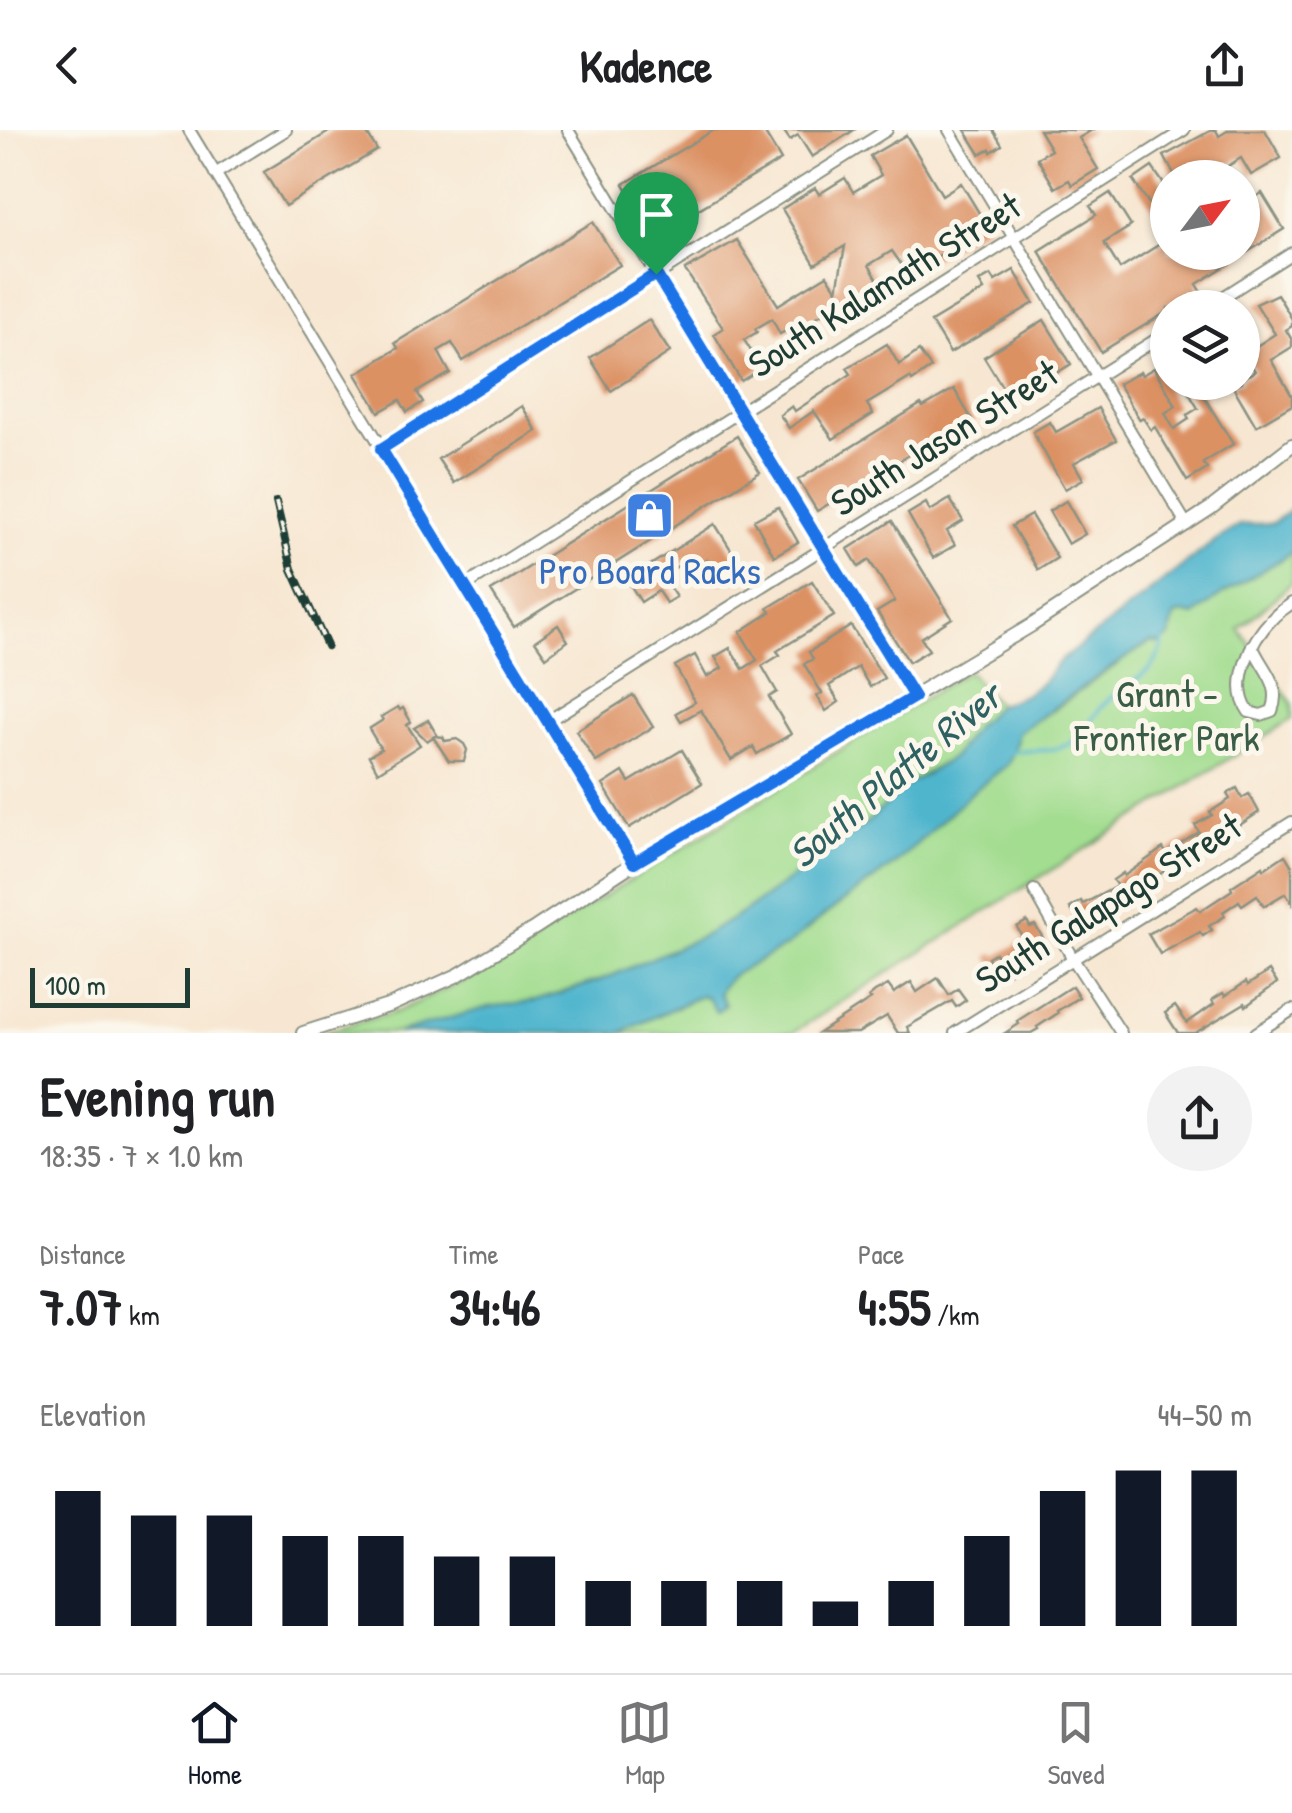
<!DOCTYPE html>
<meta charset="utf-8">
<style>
:root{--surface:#fff;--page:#f2f2f2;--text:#202124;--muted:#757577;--line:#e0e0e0;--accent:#111827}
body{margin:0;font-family:"Patrick Hand",sans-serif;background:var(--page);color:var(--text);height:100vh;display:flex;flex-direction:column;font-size:38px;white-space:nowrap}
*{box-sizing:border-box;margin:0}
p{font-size:32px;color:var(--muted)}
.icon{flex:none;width:55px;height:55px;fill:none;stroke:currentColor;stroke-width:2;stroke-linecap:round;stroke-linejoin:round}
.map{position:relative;height:903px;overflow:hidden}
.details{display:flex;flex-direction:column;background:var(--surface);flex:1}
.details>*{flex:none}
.needle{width:65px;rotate:58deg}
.controls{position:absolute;left:1150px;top:30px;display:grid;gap:20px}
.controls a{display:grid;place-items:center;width:110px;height:110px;border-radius:50%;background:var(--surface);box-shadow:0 2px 8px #0004;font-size:50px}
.scale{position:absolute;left:30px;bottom:25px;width:160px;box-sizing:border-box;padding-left:10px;border:5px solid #1f3d34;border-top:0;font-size:28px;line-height:35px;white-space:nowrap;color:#1f3d34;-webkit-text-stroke:8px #fbf7ec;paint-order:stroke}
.pin{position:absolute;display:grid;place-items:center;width:85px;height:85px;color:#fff;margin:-102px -42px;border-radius:50% 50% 50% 0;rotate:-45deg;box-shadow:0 0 10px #0007}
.pin .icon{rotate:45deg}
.round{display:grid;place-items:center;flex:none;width:105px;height:105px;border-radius:52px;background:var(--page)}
.overview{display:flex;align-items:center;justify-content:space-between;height:170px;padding:0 40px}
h1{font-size:55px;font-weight:700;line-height:75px}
.metrics{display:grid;grid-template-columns:repeat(3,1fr);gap:15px;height:170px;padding:10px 40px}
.metrics div{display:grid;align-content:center}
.metrics b{font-size:50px;font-weight:700}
.metrics small{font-size:28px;font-weight:400}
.metrics p{font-size:28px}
.chart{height:280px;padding:20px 40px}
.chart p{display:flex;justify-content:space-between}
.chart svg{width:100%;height:180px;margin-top:10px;stroke:var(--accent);stroke-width:6}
header{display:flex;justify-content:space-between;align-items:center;height:130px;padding:0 40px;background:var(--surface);font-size:45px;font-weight:700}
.tab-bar{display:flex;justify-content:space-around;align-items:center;height:140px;border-top:2px solid var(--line);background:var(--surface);font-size:28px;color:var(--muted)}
.tab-bar a{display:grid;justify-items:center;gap:5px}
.tab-bar .selected{color:var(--accent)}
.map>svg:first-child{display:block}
.green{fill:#a3dd90;stroke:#618d62;stroke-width:2.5}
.water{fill:#4fb5cd;stroke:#377980;stroke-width:2.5}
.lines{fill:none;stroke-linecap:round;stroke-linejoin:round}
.stream{stroke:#4fb5cd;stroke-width:4}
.building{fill:#dc9164}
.minor-casing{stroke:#8b9283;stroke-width:14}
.tertiary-casing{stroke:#8b9283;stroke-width:16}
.minor{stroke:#fff;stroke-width:10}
.tertiary{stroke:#fff;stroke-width:12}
.rail-casing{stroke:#1f3d34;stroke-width:8}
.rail{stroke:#fbf7ec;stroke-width:4;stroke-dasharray:11;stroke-linecap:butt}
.route-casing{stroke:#fff;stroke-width:20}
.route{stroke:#1a73e8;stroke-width:12}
.labels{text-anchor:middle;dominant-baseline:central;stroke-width:10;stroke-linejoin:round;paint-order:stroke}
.street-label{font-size:38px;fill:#1f3d34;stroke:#fbf7ec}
.shop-label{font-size:38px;fill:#366cbe;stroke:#fbf7ec}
.park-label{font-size:38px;fill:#395d46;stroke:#fbf7ec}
.water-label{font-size:40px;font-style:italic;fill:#2d6162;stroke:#fbf7ec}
</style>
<header><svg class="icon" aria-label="back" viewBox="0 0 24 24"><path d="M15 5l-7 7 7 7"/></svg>Kadence<svg class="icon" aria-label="share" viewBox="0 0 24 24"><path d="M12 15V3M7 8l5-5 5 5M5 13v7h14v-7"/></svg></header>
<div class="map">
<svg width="1292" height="903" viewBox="0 0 1292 903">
<rect width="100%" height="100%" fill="#fbf7ec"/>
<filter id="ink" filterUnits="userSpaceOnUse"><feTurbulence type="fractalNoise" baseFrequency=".01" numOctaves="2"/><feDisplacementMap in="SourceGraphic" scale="20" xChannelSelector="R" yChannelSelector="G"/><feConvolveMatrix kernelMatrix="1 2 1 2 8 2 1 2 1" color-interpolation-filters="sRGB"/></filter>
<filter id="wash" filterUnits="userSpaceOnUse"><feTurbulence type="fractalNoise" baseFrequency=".0048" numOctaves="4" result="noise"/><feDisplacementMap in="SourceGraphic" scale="40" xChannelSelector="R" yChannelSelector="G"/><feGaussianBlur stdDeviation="2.25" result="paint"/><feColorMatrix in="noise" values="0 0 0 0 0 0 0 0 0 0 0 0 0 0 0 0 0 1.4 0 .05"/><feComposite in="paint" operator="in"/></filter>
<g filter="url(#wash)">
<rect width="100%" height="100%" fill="#f7e7d2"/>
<path class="green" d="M1292,422V453L1239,499L1292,573V589L792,903H620L702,865L709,869L716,881L725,875L719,863L723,855L733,845L788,815L826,784L896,733L970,664L1008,634L1016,614L1017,602L1055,579L1127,527L1151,512L1176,485L1182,483L1194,486C1223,460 1261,444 1292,422Z
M968,541L998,575L974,598L955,626L909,653L868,692L782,755L739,785L703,806L609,847L536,871L490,877L397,903H320L396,882L477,845Z"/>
<path class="water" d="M1292,379V422C1260,444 1223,460 1194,486C1171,478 1173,489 1170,507L1158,514L1151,512C1105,539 1063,573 1018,602L1016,614L1008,634L970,664L896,733L826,784L788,815L733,845L723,855L719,863L725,875L716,882L709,869L702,865L620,903H397L489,877L536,871L568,861L609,847L703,806L739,785L782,755L868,692L909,653L927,644L954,626L974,598L998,575L1025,565L1043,552L1058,533L1216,410L1240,395L1273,393Z"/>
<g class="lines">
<path class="stream" d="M1009,622C1029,620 1054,623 1071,613C1086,604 1091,589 1101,577C1122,552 1159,548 1163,510"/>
</g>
<g id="blocks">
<path class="building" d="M332,0H365L377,20L285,76L264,42Z
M714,0H763L781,30L655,105L624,54Z
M783,0H854L812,27L798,5L790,10Z
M965,0H993L1002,15L991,22L990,19L980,24Z
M1039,0H1092L1079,8L1098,39L1072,55L1069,50L1055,58L1037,28L1051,20Z
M1212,0H1216L1219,6L1229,0H1265L1281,28L1251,45L1241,28L1208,48H1176L1164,26Z
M906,5L942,65L961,53L987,96L925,134L923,130L906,141L892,121L869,135L885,162L874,169L872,165L851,178L846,169L802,196L800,193L780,204L772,189L755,199L757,202L744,210L762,238L741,251L714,204L723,198L685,140L737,110L778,175L827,145L837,160L845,116L815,134L782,79L815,58L819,64L845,48L853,62L881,45L870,26Z
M1152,37L1168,60V72L1154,81L1133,50Z
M1110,63L1131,96L1104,113L1120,139L1168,109V122H1242V100L1250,96L1242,83V75L1262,63L1284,99L1197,154L1201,161L1173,178H1168V181L1101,222L1039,121L1096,85L1090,76Z
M593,92L620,135L463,231L452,213L438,221L450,243L417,262L423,272L407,282L400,270L379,282L356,244L398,218L395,213Z
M1014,140L1034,173L950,223L931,192L984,160L979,152L991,145L995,151Z
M1277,164L1292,189V196L1286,200L1292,210V217L1271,230L1292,266V275L1256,296L1232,255L1242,252V249L1255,241L1242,221V196L1255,217L1275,204L1256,174Z
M649,190L670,222L611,261L590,228Z
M1044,190L1071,234L1011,271L984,227Z
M887,214L899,235L919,221L931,238L912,251L910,248L867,274L873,284L833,309L814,281L789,298L780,285L792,276L795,281L851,244L847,238Z
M1154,238L1176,276L1165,283L1174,299L1189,289L1187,285L1198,278L1182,252H1195L1233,314L1203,333L1207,339L1187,351L1155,297L1151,300L1143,288L1140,290L1118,254L1140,242L1142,245Z
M954,259L974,293L945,310L942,305L817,381L798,350L921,274L923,277Z
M522,276L537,301L454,353L438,329Z
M1098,278L1116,310L1074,333L1083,349L1065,359L1033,302L1050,292L1056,302Z
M737,306L760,342L514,497L491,461Z
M950,369L963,391L947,401L955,415L933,428L908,384L926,373L930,381Z
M1066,371L1085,404L1068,414L1049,381Z
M778,377L798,412L774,426L754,390Z
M1031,385L1057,428L1038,440L1012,396Z
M892,391L952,488L921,508L929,520L909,532L877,482L895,471L869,430L859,437L848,419Z
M715,394L743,439L721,453L707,430L698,436L692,427L662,446L676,467L666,473L658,461L641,472L627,450Z
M812,451L834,486L777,521L780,525L762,536L777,562L769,567L791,604L757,624L753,617L731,630L701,580L681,591L676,583L695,572L675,536L695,525L707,547L722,538L715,527L730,518L743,539L757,530L740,502L771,482L768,478Z
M558,495L568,511L546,527L535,511Z
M851,496L884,548L870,557L858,537L829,556L839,572L826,581L817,566L822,563L804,534L813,529L809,522Z
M633,565L653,597L596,632L576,601Z
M398,577L400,580L403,578L411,592L407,595L420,615L378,642L369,626L381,619L369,599L383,590L381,587Z
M428,590L437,605L435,606L443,607L445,611L457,609L464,614L467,620L464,631H449L433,607L427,611L414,598Z
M682,620L702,653L629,698L603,655L623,642L629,652Z
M1237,658L1242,668L1249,664L1259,682L1228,703L1207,715L1205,714L1118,772L1102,781L1100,777L1078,790L1070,778L1081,771L1083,774L1117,756L1113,750L1123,743L1124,746L1163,718L1166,723L1199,702L1195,695L1212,685L1210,682L1230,669L1227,664Z
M1285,725L1292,736V773L1286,763L1264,776L1257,765L1242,775L1239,771L1223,782L1225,786L1209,796L1212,800L1203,806L1200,802L1160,824L1148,804L1197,777L1200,781L1232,760L1231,757L1257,740L1263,736L1264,739Z
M1027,791L1030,797L1035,795L1045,811L1021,825L1026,833L1000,849L988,827L995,823L997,826L1024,810L1017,797Z
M1269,841L1277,853L1246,876L1245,873L1195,903H1178L1165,883L1175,876L1187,893L1214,874L1212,870L1223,863L1225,866L1246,852L1248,855Z
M938,848L949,865L958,859L966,870L956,877L952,871L907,897L910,903H898L887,886L858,903H819L871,869L869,867L875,862L888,855L894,863L911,852L917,862Z
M1072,856L1079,867L1057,881L1058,883L1037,897L1038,899L1031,903H1005L1019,894L1017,891Z"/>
</g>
</g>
<g filter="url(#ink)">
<use href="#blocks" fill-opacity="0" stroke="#8b9283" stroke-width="2.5"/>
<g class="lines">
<defs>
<path id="minor" d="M189,0L634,733
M568,0L913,567
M949,0L1187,395
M215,44L286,0
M1206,178L1292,123
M381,319L887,0
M465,456L1184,0
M1252,515C1262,540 1283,554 1272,581L1261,585L1249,582C1229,554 1251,510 1273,488C1278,482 1286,478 1292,473
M548,591L1168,202
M1034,760L1073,829L1121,903
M955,903L1292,692
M1256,903L1292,880"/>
<path id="tertiary" d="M303,903L391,875L458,845L535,798L634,733L1032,495L1211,378L1292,315"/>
</defs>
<use href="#minor" class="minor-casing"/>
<use href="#tertiary" class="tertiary-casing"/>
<use href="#minor" class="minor"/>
<use href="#tertiary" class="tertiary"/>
<defs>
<path id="rail" d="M276,372L292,439L327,516"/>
</defs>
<use href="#rail" class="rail-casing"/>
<use href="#rail" class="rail"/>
</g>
</g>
<g class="lines" filter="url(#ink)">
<defs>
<path id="route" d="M656,144L914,567L634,733L381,319Z"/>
</defs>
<use href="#route" class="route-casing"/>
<use href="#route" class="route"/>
</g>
<defs>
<symbol id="shop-square" viewBox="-11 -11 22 22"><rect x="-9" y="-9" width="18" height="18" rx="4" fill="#3f7fe0" stroke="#fbf7ec"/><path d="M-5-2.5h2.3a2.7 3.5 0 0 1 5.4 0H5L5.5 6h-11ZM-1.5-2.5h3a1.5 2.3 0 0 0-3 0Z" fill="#fff"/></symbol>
</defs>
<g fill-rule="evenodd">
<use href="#shop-square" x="622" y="358" width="55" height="55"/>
</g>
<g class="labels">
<g class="street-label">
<text transform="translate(884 154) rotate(-32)">South Kalamath Street</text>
<text transform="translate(944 307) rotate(-32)">South Jason Street</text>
<text transform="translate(1108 772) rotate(-32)">South Galapago Street</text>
</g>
<g class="shop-label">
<text x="650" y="440">Pro Board Racks</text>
</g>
<g class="park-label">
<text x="1167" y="563">Grant -<tspan x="1167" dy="44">Frontier Park</tspan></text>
</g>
<g class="water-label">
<text transform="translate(894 644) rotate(-40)">South Platte River</text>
</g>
</g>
</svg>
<div class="controls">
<a><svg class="needle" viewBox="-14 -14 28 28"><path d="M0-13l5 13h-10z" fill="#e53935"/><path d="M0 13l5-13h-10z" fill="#757577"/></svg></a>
<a><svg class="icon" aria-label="layers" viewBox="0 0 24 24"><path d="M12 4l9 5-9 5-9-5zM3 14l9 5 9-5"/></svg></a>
</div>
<div class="scale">100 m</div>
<div class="pin" style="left:656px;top:144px;background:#1e9e55"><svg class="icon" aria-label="arrive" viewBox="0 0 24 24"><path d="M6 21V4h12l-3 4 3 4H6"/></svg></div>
</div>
<section class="details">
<div class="overview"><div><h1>Evening run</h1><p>18:35 · 7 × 1.0 km</p></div><a class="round"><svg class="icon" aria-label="share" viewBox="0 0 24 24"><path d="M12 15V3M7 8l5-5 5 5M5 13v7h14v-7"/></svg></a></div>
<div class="metrics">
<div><p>Distance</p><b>7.07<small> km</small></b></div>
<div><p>Time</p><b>34:46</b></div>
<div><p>Pace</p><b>4:55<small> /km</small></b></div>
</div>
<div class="chart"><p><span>Elevation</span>44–50 m</p>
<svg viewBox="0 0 160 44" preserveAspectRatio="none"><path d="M5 44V11M15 44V17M25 44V17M35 44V22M45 44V22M55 44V27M65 44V27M75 44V33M85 44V33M95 44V33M105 44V38M115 44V33M125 44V22M135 44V11M145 44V6M155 44V6"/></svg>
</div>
</section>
<nav class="tab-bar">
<a class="selected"><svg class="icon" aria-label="home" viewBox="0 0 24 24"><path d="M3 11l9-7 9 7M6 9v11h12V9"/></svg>Home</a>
<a><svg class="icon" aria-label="map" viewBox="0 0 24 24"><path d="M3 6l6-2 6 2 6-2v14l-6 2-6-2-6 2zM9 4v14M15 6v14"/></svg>Map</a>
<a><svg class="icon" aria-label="saved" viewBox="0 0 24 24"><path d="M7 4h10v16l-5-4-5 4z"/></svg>Saved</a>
</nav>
